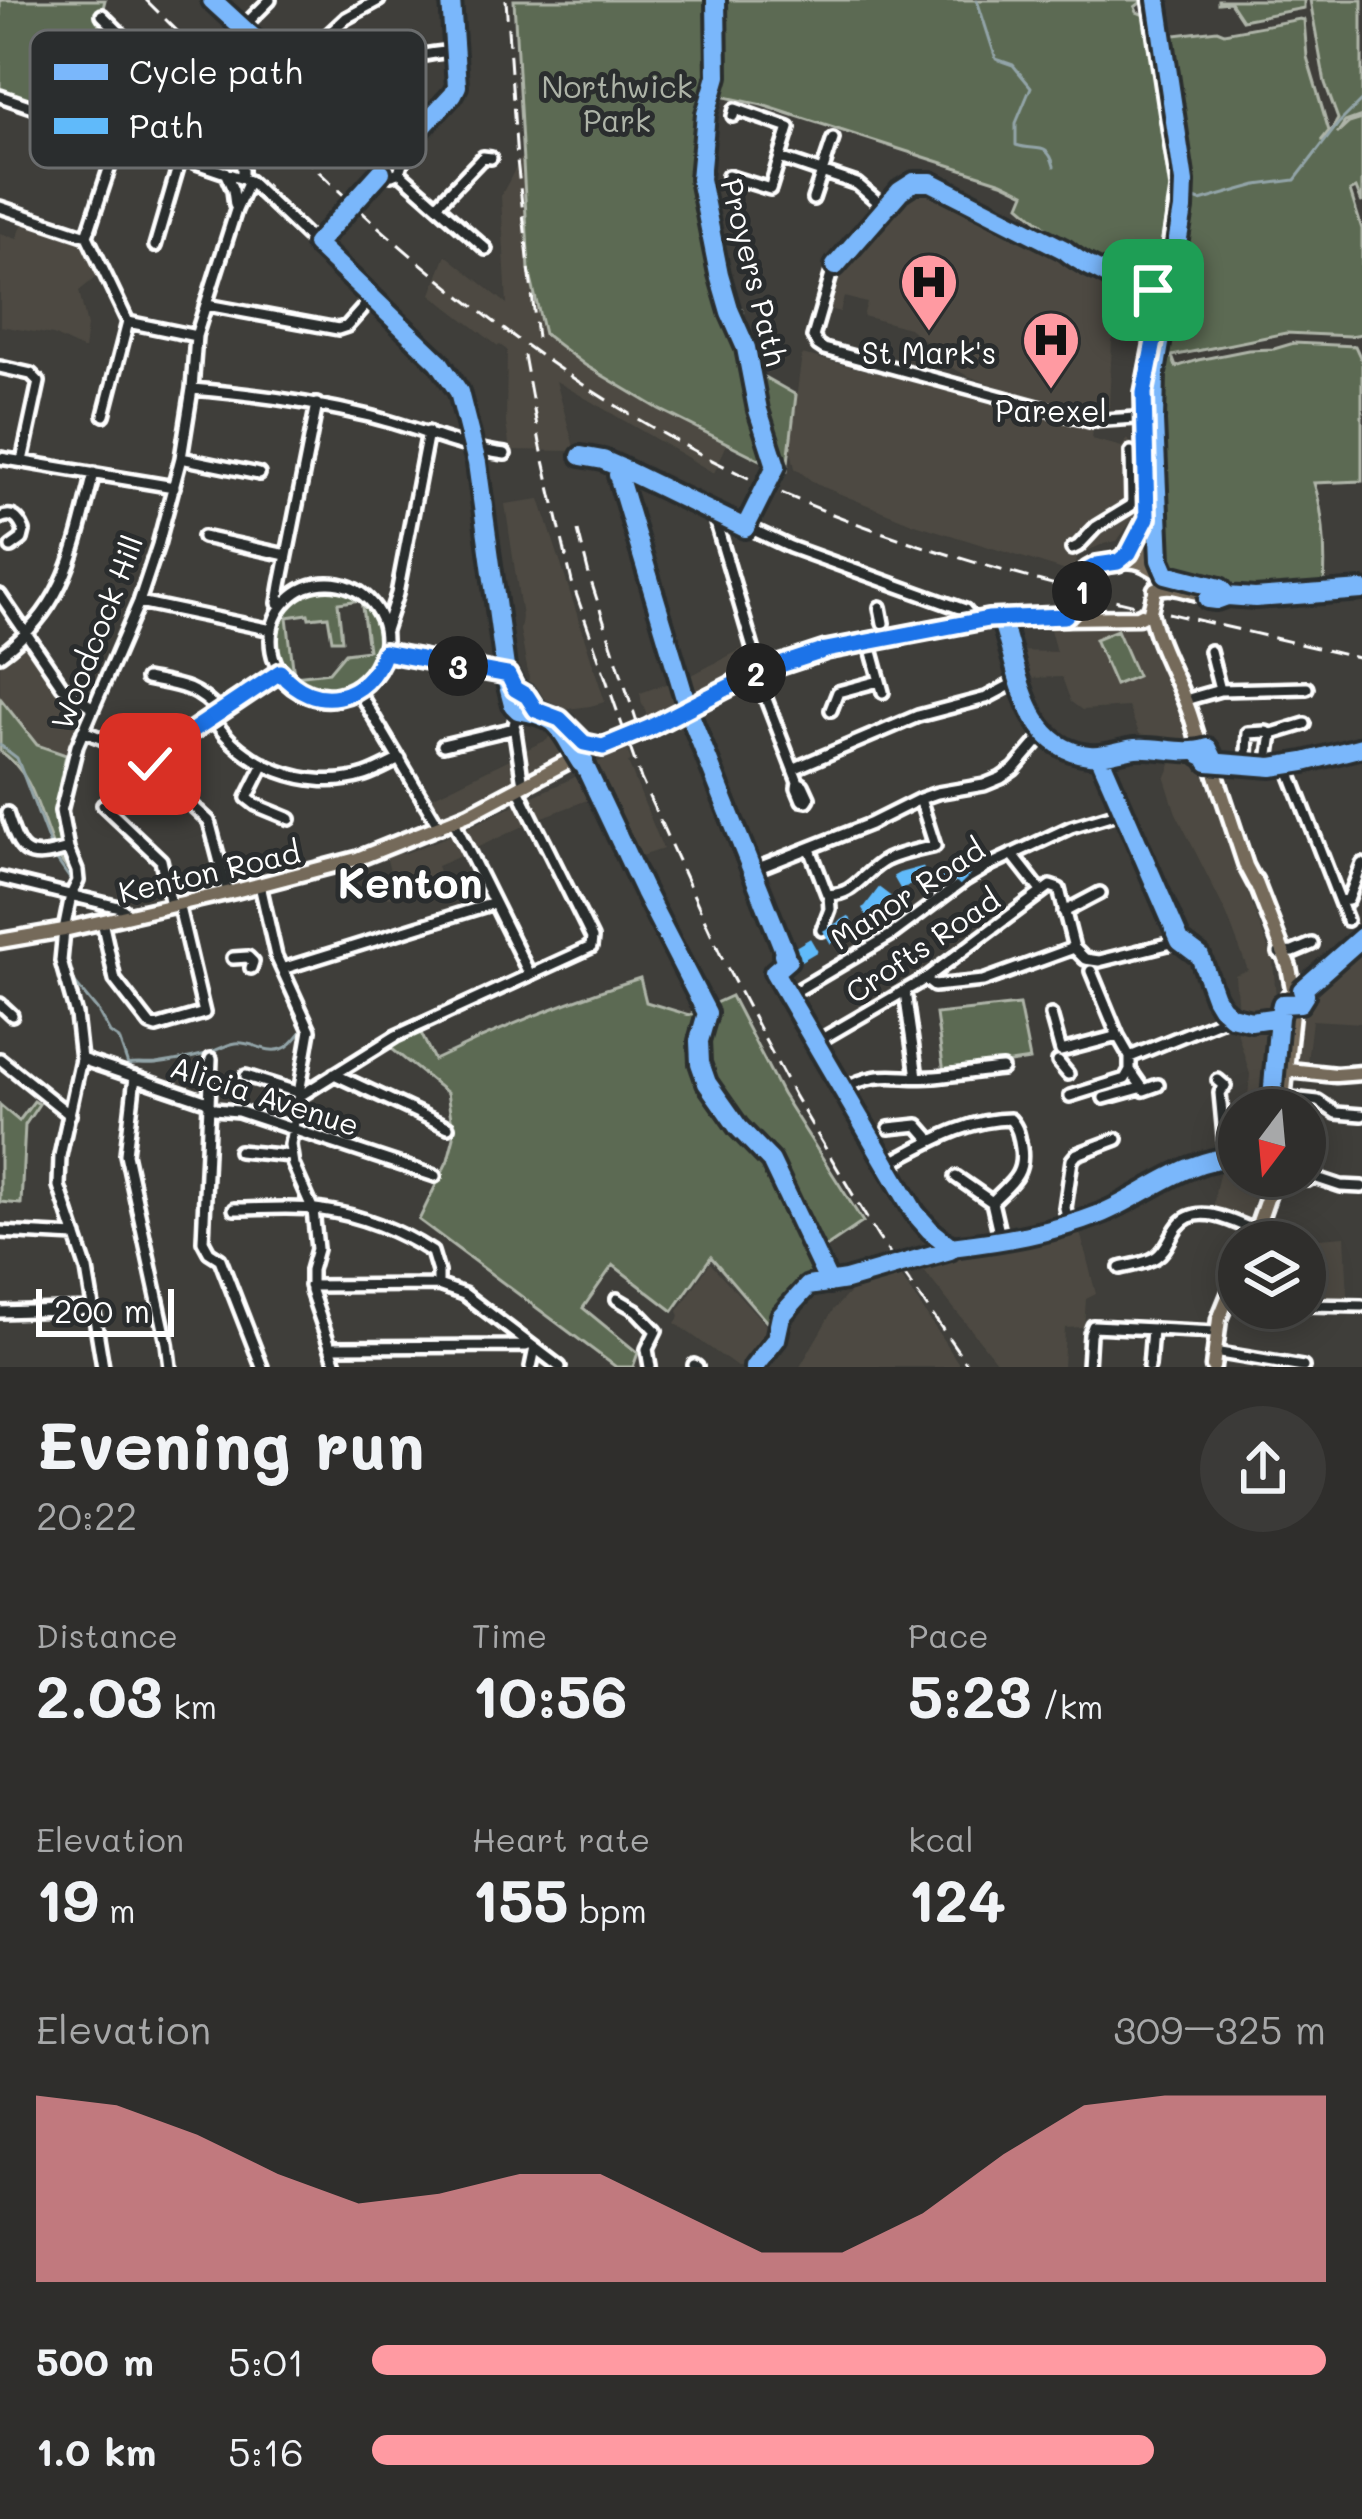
<!DOCTYPE html>
<meta charset="utf-8">
<style>
:root{--surface:#2f2e2c;--page:#3b3a38;--text:#f1f3f6;--muted:#a7a8a9;--line:#4a4a48;--accent:#ff9aa2}
body{margin:0;font-family:Mali,sans-serif;background:var(--page);color:var(--text);height:100vh;display:flex;flex-direction:column;font-size:45px;white-space:nowrap}
*{box-sizing:border-box;margin:0}
p{font-size:39px;color:var(--muted)}
.icon{flex:none;width:66px;height:66px;fill:none;stroke:currentColor;stroke-width:2;stroke-linecap:round;stroke-linejoin:round}
.map{position:relative;height:1367px;overflow:hidden}
.panel{display:flex;flex-direction:column;background:var(--surface);flex:1}
.panel>*{flex:none}
.needle{width:78px;rotate:196deg}
.tools{position:absolute;left:1218px;top:1089px;display:grid;gap:24px}
.tools a{display:grid;place-items:center;width:108px;height:108px;border-radius:50%;background:var(--surface);box-shadow:0 6px 30px #0003,0 0 0 3px var(--line);font-size:60px}
.scale{position:absolute;left:36px;bottom:30px;width:138px;box-sizing:border-box;padding-left:12px;border:6px solid #fff;border-top:0;font-size:33px;line-height:42px;white-space:nowrap;color:#fff;-webkit-text-stroke:9px #2a2d2e;paint-order:stroke}
.pin{position:absolute;display:grid;place-items:center;width:102px;height:102px;color:#fff;margin:-51px;border-radius:24px;box-shadow:0 6px 18px #0006}
.km{position:absolute;width:60px;height:60px;margin:-30px;border-radius:50%;background:#222;color:#fff;font-size:33px;line-height:60px;text-align:center}
.round{display:grid;place-items:center;flex:none;width:126px;height:126px;border-radius:63px;background:var(--page)}
.overview{display:flex;align-items:center;justify-content:space-between;height:204px;padding:0 36px}
h1{font-size:66px;font-weight:700;line-height:90px}
.metrics{display:grid;grid-template-columns:repeat(3,1fr);gap:18px;height:204px;padding:12px 36px}
.metrics div{display:grid;align-content:center}
.metrics b{font-size:60px;font-weight:700}
.metrics small{font-size:33px;font-weight:400}
.metrics p{font-size:33px}
.chart{height:336px;padding:24px 36px}
.chart p{display:flex;justify-content:space-between}
.chart svg{width:100%;height:216px;margin-top:12px;fill:var(--accent);opacity:.7}
ul{padding:0 36px;list-style:none;font-size:39px}
li{display:grid;grid-template-columns:192px 144px 1fr;align-items:center;height:90px}
li i{height:30px;border-radius:15px;background:var(--accent)}
.map>svg:first-child{display:block}
.built{fill:#4d4a42}
.green{fill:#5c6a52;stroke:#aeb4a8;stroke-width:3;fill-rule:evenodd}
.lines{fill:none;stroke-linecap:round;stroke-linejoin:round}
.stream{stroke:#92a4a8;stroke-width:3}
.minor-casing{stroke:#fff;stroke-width:18}
.major-casing{stroke:#fff;stroke-width:21}
.minor{stroke:#2a2d2e;stroke-width:9}
.major{stroke:#746a5a;stroke-width:12}
.rail{stroke:#fff;stroke-width:3;stroke-dasharray:18 9;stroke-linecap:butt}
.major-bridge-casing{stroke:#fff;stroke-width:21;stroke-linecap:butt}
.major-bridge{stroke:#746a5a;stroke-width:12}
.quiet{stroke:#60bafa;stroke-width:15;stroke-dasharray:30 15;stroke-linecap:butt}
.cycleway-casing{stroke:#2a2d2e;stroke-width:26}
.cycleway{stroke:#7ab7fb;stroke-width:18}
.route-casing{stroke:#fff;stroke-width:24}
.route{stroke:#1a73e8;stroke-width:15}
.labels{text-anchor:middle;dominant-baseline:central;stroke-width:10;stroke-linejoin:round;paint-order:stroke}
.park-label{font-size:30px;fill:#aeb4a8;stroke:#2a2d2e}
.street-label{font-size:30px;fill:#fff;stroke:#2a2d2e}
.poi-label{font-size:30px;fill:#fff;stroke:#2a2d2e}
.district-label{font-size:42px;font-weight:bold;fill:#fff;stroke:#2a2d2e}
.key{fill:#2a2d2e;stroke:#6a6c6d;stroke-width:3}
.key-label{font-size:33px;fill:#fff}
</style>
<div class="map">
<svg width="1362" height="1367" viewBox="0 0 1362 1367">
<rect width="100%" height="100%" fill="#3f3e3a"/>
<filter id="ink" filterUnits="userSpaceOnUse"><feTurbulence type="fractalNoise" baseFrequency=".00833" numOctaves="2"/><feDisplacementMap in="SourceGraphic" scale="24" xChannelSelector="R" yChannelSelector="G"/><feConvolveMatrix kernelMatrix="1 2 1 2 8 2 1 2 1" color-interpolation-filters="sRGB"/></filter>
<g filter="url(#ink)">
<path class="built" d="M522,156L529,270L659,409L727,444L714,473L556,381L575,451L510,450L506,424L507,350L500,345L498,346L431,294L446,255L507,304L501,196Z
M924,185L935,186L1108,277L1126,292L1127,301L1112,342L1109,408L1084,418L968,376L939,361L941,355L909,328L863,316L867,303L844,297L840,312L824,308L833,274L884,213L907,190Z
M24,220L83,241L100,274L79,291L87,326L84,350L53,335L0,326V233L17,239Z
M802,354L1093,428L1092,439L1122,447L1127,439L1140,453L1141,502L1136,514L1117,541L1103,544L1078,555L1073,573L912,523L816,484L795,468L790,446Z
M540,499L605,702L590,706L552,711L540,707L525,687L529,678L520,630L522,617L505,504Z
M1048,622L1144,627L1149,632L1178,700L1192,745L1143,742L1128,707L1082,710L1071,702L1062,677L1025,678L1016,651L1056,652Z
M26,641L81,718L66,755L37,745L0,698V657Z
M748,646L752,664L690,696L684,679Z
M674,681L680,703L649,719L642,704L640,693Z
M555,727L571,753L528,774L523,751L547,740Z
M626,747L631,760L628,763L663,849L635,858L591,766Z
M1175,755L1200,764L1273,961L1277,1011H1238L1235,975L1248,970L1227,915L1176,813L1165,779Z
M514,757L519,780L440,818L430,798Z
M584,773L595,797L538,819L529,798Z
M519,803L530,823L474,849L465,829Z
M454,834L465,854L437,866L442,882L387,898L381,880L391,875L386,856L399,851L401,854L406,853Z
M1362,945V1023L1312,1020L1307,1062L1296,1061L1300,1011L1310,994L1315,986Z
M1274,1022L1267,1110H1247L1250,1074L1236,1028Z
M1226,1160H1239V1176H1257L1259,1180L1249,1222L1213,1211L1216,1188L1221,1166Z
M1072,1229L1081,1236L1096,1294L1086,1299L1084,1327L1065,1328L1063,1367H1001L920,1266L939,1255L1023,1242Z
M1345,1236L1348,1297L1305,1300V1247L1318,1246L1319,1238Z
M710,1263L771,1331L744,1367H737L675,1323L680,1316L678,1311Z
M896,1269L961,1367H800L833,1310L852,1290L853,1282L862,1276Z"/>
<path class="green" d="M0,0H105L76,116L0,91Z
M514,0H1144L1135,7L1137,12L1147,16L1170,168L1169,227L1159,284L1119,270L1065,244L1020,205L1025,193L1002,182L762,105L716,95L703,179L726,282L732,300L742,309L757,373L796,395L787,471L783,470L785,466L781,461L771,465L659,409L585,365L544,334L529,270Z
M1218,0H1304V8L1242,20L1230,2L1218,3Z
M1310,0H1362V116L1345,122L1337,134L1349,123L1362,119V203L1356,188L1350,191L1362,229V334L1350,336L1286,333L1172,356L1176,367L1198,360L1248,350L1274,349L1294,343L1355,346L1362,361V481L1314,483C1325,517 1326,552 1324,587L1258,590L1164,571L1156,392L1184,209L1185,170L1188,171L1166,36L1217,30L1224,33L1300,19L1304,20L1307,57L1329,131L1321,141L1330,133L1338,119L1325,83Z
M333,587C355,592 376,603 381,627C386,645 380,666 367,679C339,706 284,696 276,656C267,617 297,588 333,587ZM361,600L368,650L345,653L329,672L294,676L287,617L308,614L309,618L328,616L332,640H342L338,603Z
M1117,630L1137,676L1115,685L1095,639Z
M0,698L37,745L66,755C53,811 53,821 71,874C66,867 59,859 55,851C39,816 35,774 0,751Z
M640,978L646,1002L689,1015L731,996L782,1094L863,1222L820,1251L831,1277C801,1283 785,1299 771,1327L711,1257L673,1311L613,1265L583,1308L638,1353L633,1367H616L419,1220L448,1160L454,1137L447,1093L387,1045L419,1029L434,1060C504,1026 566,1001 640,978Z
M1019,1005L1030,1060L944,1073L936,1014Z
M34,1101L39,1104L25,1125L21,1204L0,1202V1105L19,1121Z"/>
<g class="lines">
<path class="stream" d="M723,0L725,53
M977,0L996,59L1013,65L1031,87L1016,123V145C1036,152 1048,141 1054,166
M721,2L723,28
M716,95L725,75V57
M715,98V97
M1192,198L1200,201L1257,185L1295,180L1338,124L1362,100
M0,745L17,758L54,856L70,879
M74,982L98,1011L110,1033L119,1039L128,1065C137,1063 147,1065 156,1064C170,1062 187,1059 202,1055C214,1053 223,1045 236,1043C252,1041 265,1054 282,1049C291,1046 296,1038 303,1030"/>
<defs>
<path id="minor" d="M212,0L380,154
M102,15L236,148L242,159V178
M242,28L270,0
M289,71L346,18L379,0
M0,96L249,181L439,362L464,403L474,449L507,682L513,705L518,710C562,717 559,728 581,763
M338,117C382,69 387,57 454,51
M104,131L129,42
M380,154L388,149L399,152L453,94L457,86L451,0
M780,158L857,184L885,208
M46,159L62,116
M225,172L233,190L235,205
M381,172L392,175L399,172L403,160L399,152
M399,172L486,249
M728,176L770,189L789,128L735,109L733,116
M359,197L381,172
M813,199L833,139
M437,205L483,157L491,158
M0,207L87,236L128,322L196,336
M87,236L120,136
M316,244L347,210
M155,246L181,157
M1130,294L1141,292L1163,295
M207,305L338,329L347,326L372,298
M0,367L31,374L39,382L22,461
M192,389C252,394 311,402 369,416C415,427 459,448 505,454
M104,415L128,322
M1151,417L1090,421L824,349L818,345L813,337L833,268L900,191L914,182L935,183L1065,250L1084,266L1118,281L1135,298L1162,302
M578,456L603,460L619,467L790,547L965,610L974,621
M0,458L174,487
M181,458L259,474
M619,467L618,475L690,715L785,952
M717,515L716,523L760,672
M0,518C13,512 19,519 24,531L22,539L11,547
M203,537L286,555
M1072,549L1078,546L1096,527L1132,505L1131,452
M271 640a57 57 0 1 1 114 0a57 57 0 1 1-114 0Z
M0,595L62,686L93,708
M139,602L272,630
M282,606L278,603L281,585L317,404
M880,607L883,623
M1002,618L1030,710L1039,728L1052,741L1064,749L1088,755L1139,748L1187,752L1199,741
M385,630L397,594L428,432
M869,641L883,692
M1210,651L1220,690
M384,652L508,675
M0,655C67,607 75,548 94,473
M756,673L798,782L803,785L809,798L807,801L802,800L797,788L798,782
M146,679C178,685 196,686 219,712
M513,685C517,693 521,691 527,696C533,703 532,708 543,712
M357,689L440,828
M1185,700L1220,690L1307,688
M518,710L514,725L523,785
M831,710L838,692L879,681
M212,717C241,766 310,793 365,775C377,771 389,764 400,759
M83,731L135,752L209,821L228,893
M573,735L594,747
M443,745L515,728
M1247,754L1248,733L1266,732L1272,734
M1099,755L1180,941
M583,762L701,1004
M1208,762L1272,767L1304,762L1362,747
M150,764L180,739L280,672
M264,764L247,798L256,805L290,819
M1287,765L1347,920
M1272,767L1269,754L1272,734L1305,724
M793,769L918,716L986,698L1020,680
M103,805L161,860L171,905
M7,813C20,854 24,862 68,849
M454,822L530,975
M810,849L827,894C853,898 864,871 886,860C901,853 918,850 935,846L920,799
M1012,854L1041,891
M751,871L870,824L920,799L937,793L984,785L1001,778L1014,769L1044,734
M0,878L119,907L130,915
M260,885L276,956L310,1030L290,1145L293,1165L313,1210L317,1249L311,1270V1291L337,1367
M1340,901L1348,900L1362,864
M1064,912L1100,893
M102,921L115,980L150,1025L156,1027L204,1013L178,903
M822,930L830,909L829,895
M1074,948L1085,959L1099,961L1180,941C1182,942 1195,949 1196,951C1217,972 1207,1013 1243,1020C1259,1023 1275,1017 1291,1018
M1279,953L1293,952L1312,944
M233,958L248,957L253,962L251,968
M780,968L774,972L900,1189C914,1212 929,1231 951,1247C1002,1241 1052,1233 1100,1214C1146,1195 1187,1157 1239,1157
M282,969L494,903
M1091,971L1118,1036L1130,1057L1231,1016
M925,979L934,986L983,981L1074,948
M905,992L917,1077
M788,996L891,935L965,880L992,864L1071,827L1124,811
M0,1004L12,1015
M1051,1015L1061,1051L1118,1036
M815,1043L925,979L1050,886L1059,889L1074,948
M0,1059L70,1115
M81,1059L205,1101L214,1109L238,1111L435,1176
M211,1059L203,1241L209,1252L220,1259L262,1367
M1058,1062L1068,1074
M1130,1070L1144,1090L1158,1085
M334,1074L448,1127
M246,1076L303,1094L396,1036L591,947L592,938L520,793
M135,1077L126,1154L167,1343L170,1367
M1218,1080L1225,1086L1220,1093L1226,1157
M842,1090C880,1068 896,1080 935,1077C958,1075 980,1071 1002,1069
M1070,1096L1125,1079L1130,1070V1057
M1282,1097L1318,1101L1336,1113L1362,1115
M1104,1098L1140,1088
M889,1128L918,1125L932,1141
M239,1151L291,1156
M1305,1174L1341,1186L1362,1187
M1283,1176L1308,1180
M893,1177L897,1159C932,1141 969,1119 1010,1119C1018,1128 1019,1135 1021,1148C1025,1176 1010,1183 992,1202L1001,1241
M956,1177L992,1202
M234,1209C260,1209 298,1206 322,1210C360,1215 400,1231 432,1252L438,1272V1285
M1069,1224L1065,1208L1072,1160L1077,1154L1117,1139
M0,1232L76,1236
M1120,1268C1131,1265 1146,1264 1156,1257C1167,1250 1170,1236 1178,1226C1197,1201 1233,1222 1256,1231
M310,1286L438,1285L464,1294L560,1367
M617,1299L636,1310L656,1331L647,1349L650,1367
M1305,1305L1362,1306
M0,1312L94,1309
M331,1347L526,1346L529,1344
M1214,1352L1303,1367
M694,1365L697,1367
M103,1367L87,1270L59,1186L60,1156L81,1059L76,1015L61,961L64,930L71,895L78,881L77,871L68,849L61,811L77,746L139,602L158,545L181,458L192,389L196,336L236,210L249,181
M531,1367L535,1348
M754,1367L776,1339L781,1316L808,1286L846,1280L872,1272
M1088,1367L1090,1334L1093,1326L1216,1332
M1149,1367L1152,1329"/>
<path id="major" d="M1118,562L1129,553L1140,535
M1146,565L1142,546L1152,523L1154,498L1150,371L1179,189L1150,0
M1086,573C1100,561 1129,556 1146,565C1157,571 1163,576 1175,580
M1155,589C1172,583 1185,591 1201,594C1249,605 1312,592 1362,590
M649,728L756,673L826,650L987,619L1138,617L1150,611C1157,645 1176,676 1188,708C1196,728 1199,753 1214,769L1246,866L1255,883
M1255,880L1289,967L1294,994L1282,1110
M0,941L64,930L235,891L357,859L469,814L595,747L614,743
M1289,995L1302,990L1362,937
M1280,1069L1336,1075L1362,1073
M1252,1242L1275,1176
M1213,1367L1219,1319L1239,1270"/>
</defs>
<use href="#minor" class="minor-casing"/>
<use href="#major" class="major-casing"/>
<use href="#minor" class="minor"/>
<use href="#major" class="major"/>
<path class="rail" d="M146,0C221,74 294,151 373,222C494,330 629,426 779,492C964,573 1167,611 1362,659
M506,0L517,160L537,338
M524,355L540,443L572,582L641,779L723,960L794,1095L878,1237L969,1367
M578,531L589,575L638,726"/>
<defs>
<path id="major-bridge" d="M1081,600L1086,573
M1150,611L1154,595
M614,743L649,728"/>
</defs>
<use href="#major-bridge" class="major-bridge-casing"/>
<use href="#major-bridge" class="major-bridge"/>
<path class="quiet" d="M788,960L870,912L888,888L902,880L928,873L960,875L965,880"/>
<defs>
<path id="cycleway" d="M212,0L380,154
M1157,0L1184,182L1183,209L1155,373L1154,421L1160,560L1166,574L1220,588L1227,596
M380,154L388,149L399,152L453,94L457,86L451,0
M381,172L316,244L439,362L459,392L477,463L507,682L513,705L518,710C562,717 559,728 581,763L584,761L564,723L535,709L527,696L515,689L508,675
M835,266L900,191L914,182H931L1065,250C1085,269 1114,272 1130,294
M581,456L603,460L619,467L745,528L776,466L758,410L746,348L730,312L719,274L700,179L706,114L717,76L716,0
M619,467L618,475L690,715L785,953L783,954L786,961
M1208,599L1216,600L1227,596L1255,598L1362,590
M1003,625C1019,673 1026,749 1089,755C1104,757 1119,750 1135,748C1160,746 1184,756 1208,748L1215,762
M1099,755L1180,941L1200,956L1215,997L1221,1007L1231,1016L1251,1021L1279,1017
M1201,755L1205,756L1208,762L1272,767L1304,762L1362,747
M583,762L644,891L707,1013L699,1041L700,1063L707,1083L738,1127L771,1161L829,1283
M788,960L774,972L915,1213L930,1230L951,1247
M1271,1110L1279,1017L1282,1004L1300,1003L1305,995L1302,990L1362,937
M951,1247C1002,1241 1052,1233 1100,1214C1146,1195 1187,1157 1239,1157
M754,1367L776,1339L781,1316L808,1286L846,1280L950,1250L951,1247"/>
</defs>
<use href="#cycleway" class="cycleway-casing"/>
<use href="#cycleway" class="cycleway"/>
</g>
</g>
<g class="lines" filter="url(#ink)">
<defs>
<path id="route" d="M150,764L180,739L280,672C314,714 368,701 384,652L508,675L515,689L527,696L536,710L560,719L584,743L603,747L649,728L756,673L826,650L988,619L1065,616L1081,600L1088,570L1097,565L1118,562L1129,553L1147,518L1144,393L1163,295L1153,294V290"/>
</defs>
<use href="#route" class="route-casing"/>
<use href="#route" class="route"/>
</g>
<defs>
<symbol id="hospital-pin" viewBox="-11 -11 22 30"><path d="M0 17L-7.5 6A9.5 9.5 0 1 1 7.5 6Z" fill="#ff9aa2" stroke="#2a2d2e"/><path d="M-5-5h3v3.5h4V-5h3V5h-3V1.5h-4V5h-3Z" fill="#111"/></symbol>
</defs>
<g fill-rule="evenodd">
<use href="#hospital-pin" x="896" y="249" width="66" height="90"/>
<use href="#hospital-pin" x="1018" y="307" width="66" height="90"/>
</g>
<g class="labels">
<g class="park-label">
<text x="617" y="86">Northwick<tspan x="617" dy="34">Park</tspan></text>
</g>
<g class="street-label">
<text transform="translate(755 272) rotate(76)">Proyers Path</text>
<text transform="translate(96 632) rotate(-69)">Woodcock Hill</text>
<text transform="translate(209 871) rotate(-13)">Kenton Road</text>
<text transform="translate(907 893) rotate(-33)">Manor Road</text>
<text transform="translate(922 945) rotate(-34)">Crofts Road</text>
<text transform="translate(265 1095) rotate(18)">Alicia Avenue</text>
</g>
<g class="poi-label">
<text x="929" y="352">St Mark's</text>
<text x="1051" y="410">Parexel</text>
</g>
<g class="district-label">
<text x="410" y="881">Kenton</text>
</g>
</g>
<rect x="30" y="30" width="396" height="138" rx="18" class="key"/>
<rect x="54" y="64" width="54" height="16" fill="#7ab7fb"/>
<rect x="54" y="118" width="54" height="16" fill="#60bafa"/>
<g class="key-label">
<text x="129" y="84">Cycle path</text>
<text x="129" y="138">Path</text>
</g>
</svg>
<div class="tools">
<a><svg class="needle" viewBox="-14 -14 28 28"><path d="M0-13l5 13h-10z" fill="#e53935"/><path d="M0 13l5-13h-10z" fill="#a7a8a9"/></svg></a>
<a><svg class="icon" aria-label="layers" viewBox="0 0 24 24"><path d="M12 4l9 5-9 5-9-5zM3 14l9 5 9-5"/></svg></a>
</div>
<div class="scale">200 m</div>
<div class="pin" style="left:1153px;top:290px;background:#1e9e55"><svg class="icon" aria-label="arrive" viewBox="0 0 24 24"><path d="M6 21V4h12l-3 4 3 4H6"/></svg></div>
<div class="pin" style="left:150px;top:764px;background:#d93025"><svg class="icon" aria-label="check" viewBox="0 0 24 24"><path d="M5 12l5 5 9-10"/></svg></div>
<b class="km" style="left:1082px;top:591px">1</b>
<b class="km" style="left:756px;top:673px">2</b>
<b class="km" style="left:458px;top:666px">3</b>
</div>
<section class="panel">
<div class="overview"><div><h1>Evening run</h1><p>20:22</p></div><a class="round"><svg class="icon" aria-label="share" viewBox="0 0 24 24"><path d="M12 15V3M7 8l5-5 5 5M5 13v7h14v-7"/></svg></a></div>
<div class="metrics">
<div><p>Distance</p><b>2.03<small> km</small></b></div>
<div><p>Time</p><b>10:56</b></div>
<div><p>Pace</p><b>5:23<small> /km</small></b></div>
</div>
<div class="metrics">
<div><p>Elevation</p><b>19<small> m</small></b></div>
<div><p>Heart rate</p><b>155<small> bpm</small></b></div>
<div><p>kcal</p><b>124</b></div>
</div>
<div class="chart"><p><span>Elevation</span>309–325 m</p>
<svg viewBox="0 0 160 44" preserveAspectRatio="none"><path d="M0 44V6L10 8L20 14L30 22L40 28L50 26L60 22L70 22L80 30L90 38L100 38L110 30L120 18L130 8L140 6L150 6L160 6V44z"/></svg>
</div>
<ul>
<li><b>500 m</b>5:01<i style="width:100%"></i></li>
<li><b>1.0 km</b>5:16<i style="width:82%"></i></li>
</ul>
</section>
